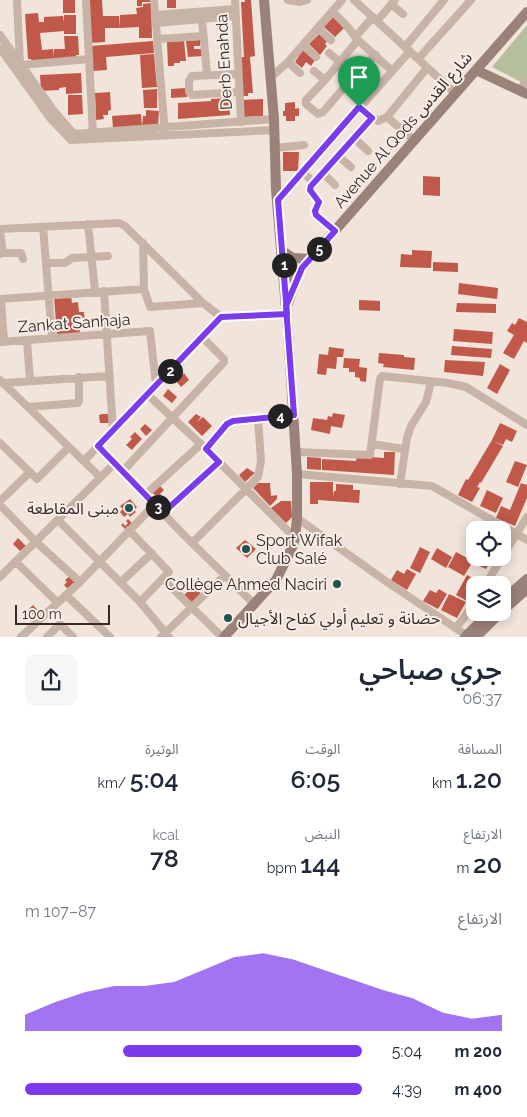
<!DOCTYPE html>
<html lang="ar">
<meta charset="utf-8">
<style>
:root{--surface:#fff;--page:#f6f6f7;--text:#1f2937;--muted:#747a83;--accent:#7c3aed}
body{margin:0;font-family:Raleway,"Noto Sans Arabic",sans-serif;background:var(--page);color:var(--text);direction:rtl;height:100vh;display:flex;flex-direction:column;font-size:19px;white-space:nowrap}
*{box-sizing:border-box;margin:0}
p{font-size:16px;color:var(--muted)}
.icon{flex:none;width:28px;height:28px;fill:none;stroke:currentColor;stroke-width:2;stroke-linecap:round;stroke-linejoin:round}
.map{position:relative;height:637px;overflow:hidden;direction:ltr}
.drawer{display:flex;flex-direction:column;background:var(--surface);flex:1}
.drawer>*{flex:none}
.fabs{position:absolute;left:466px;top:521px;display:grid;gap:10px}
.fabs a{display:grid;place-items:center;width:45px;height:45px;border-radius:10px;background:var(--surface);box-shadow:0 2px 12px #0003;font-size:25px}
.scale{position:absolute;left:15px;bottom:12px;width:95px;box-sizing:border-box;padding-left:5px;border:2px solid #352a27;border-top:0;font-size:14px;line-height:18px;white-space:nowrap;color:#352a27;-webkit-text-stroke:4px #f8eee7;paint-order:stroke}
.pin{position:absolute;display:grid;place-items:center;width:42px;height:42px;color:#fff;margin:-51px -21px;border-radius:50% 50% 50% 0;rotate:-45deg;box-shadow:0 0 5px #0007}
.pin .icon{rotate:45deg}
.km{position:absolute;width:25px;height:25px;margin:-12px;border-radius:50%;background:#222;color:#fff;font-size:14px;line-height:25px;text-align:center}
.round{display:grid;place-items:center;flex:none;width:52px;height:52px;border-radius:10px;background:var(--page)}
.summary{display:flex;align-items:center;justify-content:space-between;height:85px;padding:0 25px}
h1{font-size:28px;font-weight:600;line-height:38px}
.metrics{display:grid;grid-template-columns:repeat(3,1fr);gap:8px;height:85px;padding:5px 25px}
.metrics div{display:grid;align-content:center}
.metrics b{font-size:25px;font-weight:600}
.metrics small{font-size:14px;font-weight:400}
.metrics p{font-size:14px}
.chart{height:140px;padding:10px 25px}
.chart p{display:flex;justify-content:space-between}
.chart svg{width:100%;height:90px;margin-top:5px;fill:var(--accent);opacity:.7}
ul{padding:0 25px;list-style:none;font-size:16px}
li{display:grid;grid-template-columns:80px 60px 1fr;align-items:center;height:38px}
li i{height:12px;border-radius:6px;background:var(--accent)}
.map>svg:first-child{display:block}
.green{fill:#b6bf9b}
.building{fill:#c05949}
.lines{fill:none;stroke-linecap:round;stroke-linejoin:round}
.street{stroke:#c8b3a7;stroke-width:8}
.secondary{stroke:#9b8279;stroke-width:10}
.route-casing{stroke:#fff;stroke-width:10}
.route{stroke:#7c3aed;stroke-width:6}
.poi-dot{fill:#1f5452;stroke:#f8eee7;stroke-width:2}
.labels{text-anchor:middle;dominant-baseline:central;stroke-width:4;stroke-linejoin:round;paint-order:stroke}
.street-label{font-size:16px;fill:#352a27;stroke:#f8eee7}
.poi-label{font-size:16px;fill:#352a27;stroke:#f8eee7;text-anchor:end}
</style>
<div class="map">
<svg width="527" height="637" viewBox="0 0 527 637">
<rect width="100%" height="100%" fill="#f0e4db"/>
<path class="green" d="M527,25V77L523,83L492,67Z"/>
<path class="building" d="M63,0H75V13H63Z
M87,0H102L103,16H119L120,28H105V42L90,43Z
M137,0H150V2H142V6H137Z
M167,0H176V8H167Z
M245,0H251L255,56L250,57L253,93H248V96H242L240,57H244L241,2H245Z
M151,3L152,38H139V27L120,28V15L137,14L136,8L143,7V4Z
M38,13L39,22H44V17L63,16L64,22V15H76V34H64V31L40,33L42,50L53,49V56L54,49H65L64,36H78L79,55H76L77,60L32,63L31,59H28L25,14Z
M334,16L345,27L335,37L324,27Z
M319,34L327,41L325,44L327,46L320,55L309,44Z
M200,40V46H194V49H202L203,56L188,57L186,41Z
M153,41L154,53L106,57L107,70L93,71L91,46Z
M184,41L186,61H180V63H174V66H168L167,42Z
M303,50L315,60L311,66L306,62L302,68L295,62Z
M154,54L157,87L142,88L140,55Z
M81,73L82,93L66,94V87L59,88V90L41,91L40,75Z
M186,88L187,97L171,98V89Z
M157,89V108H144L143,90Z
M110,92L111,110L108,111V115H103L104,119L96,120L95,93Z
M68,95H82L83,114L68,115Z
M229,98L230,115L178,119V103L211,101V99Z
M263,99V116L243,117L242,100Z
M295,102V109L299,108V116H295V121H286V116H283V111H285V103Z
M146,110L159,111L158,126H142L143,116H146Z
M141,114L142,127L113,128L112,116Z
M283,152H299L298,171H283Z
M423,176L440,177V196L423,195Z
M412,250L432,251L431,268L400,267L401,254L412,255Z
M433,262L458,263V272L433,271Z
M459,283L498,288L497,299L458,294Z
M71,296L72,303L78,302L79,312H84L85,323L79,324L80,334L57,336L54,297Z
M359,300L380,301V311L359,310Z
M457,303L496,304V313L456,312Z
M519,318L527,322V343L524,341L514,359L503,353L514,335L507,331L512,323L515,325Z
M454,329L493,332L492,344L453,341Z
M452,346L492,349L491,358L451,355Z
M329,347L344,349L343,357H337L336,369L327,368L326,375L317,374L319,354L328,355Z
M379,353L404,355V357L415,358L414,370L383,367L384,364L378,363Z
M344,358L360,359L359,367L367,368L366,382L360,381V378L355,377V372H349V368H343Z
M445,360L485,362L483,376L444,372Z
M500,364L510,370L497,394L487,388Z
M184,373L189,380L181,387L176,381Z
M168,389L177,397L172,403L163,396Z
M333,413L345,415L342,428L331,426L330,434L311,430L313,418L327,420L328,416L332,417Z
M102,414H110V423H100L99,415Z
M196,414L201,417L197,422L203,417L212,426L202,436L188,422Z
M500,423L517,431L512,442L506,439L503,445L494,441L503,446L481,483L480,482L477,487L480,488L472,502L458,495L466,479L468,480L492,440Z
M145,424L152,430L146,436L140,429Z
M135,432L142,439L137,444L133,440L137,444L132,450L126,445L132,439L130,437Z
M384,452H395L394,475L322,470V459L356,461L357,456L384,458Z
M307,457L321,458V470L307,469Z
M515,461L527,465L518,487L506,482Z
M247,468L255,473L245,482L239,475Z
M310,482H333V496L334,491H336V484L353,485V490H360L359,503L318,500V504H310Z
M258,483H270L271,496L277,495V499L270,506L253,488Z
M521,483L527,485V498L515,526L496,518L501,506L510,510Z
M158,484L164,490L160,494L171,505L167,508L151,491Z
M487,490L503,498L496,513L480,506Z
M130,499L137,507L134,510L136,512L130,517L128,514L124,517L120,512L123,509L120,506Z
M281,501H291L292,517L286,523L271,508Z
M128,519L133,524L126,530L121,525L123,523L125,526L128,523L126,521Z
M18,538L26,546L20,551L13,544Z
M245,540L256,549L247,558L236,548Z
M420,547L430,552L420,573L410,568Z
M437,548L452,557L446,568L431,559Z
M456,552L473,561L464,576L448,567Z
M479,558H492L486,569L475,564Z
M407,569L416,574L407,590L391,580L397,570L404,574Z
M467,575L478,581L467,601L456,595Z
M70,576L76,582L68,589L64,585L67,582L65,580Z
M194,586L201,594L191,603L184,595Z
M439,589L447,594L438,609L423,601L430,590L436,593Z
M449,594L466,602L457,618L441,610Z
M33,605L41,614L36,618L28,610Z"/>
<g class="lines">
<path class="street" d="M17,0L20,63
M86,0L93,134
M154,0L165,133
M235,0L241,122
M288,0L300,2L307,0
M354,0L455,93
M391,4L403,14
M332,11L346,25L358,40L391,70
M155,15L235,9
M202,19L207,75
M377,21L395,0
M156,23L235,16
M318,28L331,40
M0,35L54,111L74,134L274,119
M355,37L373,17
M157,39L203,36
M358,40L325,80L306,100V104L318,114L323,112L353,77L376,55
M303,45L316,57
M405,47L444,0
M0,48L50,118L71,140L274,130
M329,53L340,62
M418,59L471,0
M288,62L300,73
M21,65L89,59
M337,65L353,77
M314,71L325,80
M237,74L192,76L189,81V92L192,95L238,92
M270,78L288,62L342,0
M519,90L527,81
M359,107L378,121L387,117L415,141
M387,117L427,68
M354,138L368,151
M275,148L304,145
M338,156L351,167
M302,172L315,183L372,118
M323,173L335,185
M315,183L310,190L319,202L315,213L335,231
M278,200L410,51
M88,224L95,291
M43,227L52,337
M0,229L119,223L125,226L203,303L221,317L287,314
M0,231L3,253L0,254
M143,243L144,289
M3,253H21L23,259
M46,263H65L72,258L108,256
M104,291L113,431
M0,299L144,289L150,307L203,303
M1,299L4,342
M27,340L30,381
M0,342L150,331L156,385
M0,380L100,477
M3,383L110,376
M147,394L206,449L295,538
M28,407L78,403L79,401V377
M0,443L37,479L69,447
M372,444L404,449
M98,446L184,535L255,605
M206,449L227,425L233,421L294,415
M296,452L370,455L380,379L382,376L448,383L466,387L527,425
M84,461L221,317
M123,471L224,362V359L203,338
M297,474L432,486L527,540
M400,484L407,438L411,426L426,402L431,382
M145,495L201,444
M0,501L30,472
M0,505L35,541L80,582
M163,513L219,462
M297,518L387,582L466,635
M58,520L140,602L169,637
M129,530L169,572L140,602
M192,543L258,477L261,461L258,418
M502,557L527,517
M16,562L57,602
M0,577L115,463
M163,579L222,637
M121,582L152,553
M485,585L502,558
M66,595L110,637
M456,628L475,603
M21,637L80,582L155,504
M47,637L60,624L73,637
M161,637L224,576"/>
<path class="secondary" d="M476,70L527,94
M282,251L293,258L310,259
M285,280L302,268L527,12
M288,303L297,278
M502,601L527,579
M502,611L527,589
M224,637L276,580L292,548L295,538L297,518V474L288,332L276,190L274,119L264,0
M465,637L490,612
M476,637L501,612"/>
</g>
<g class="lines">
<defs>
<path id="route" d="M359,107L278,200L287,314L221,317L98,446L163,513L219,462L206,449L227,424L233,421L294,415L286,306L302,268L335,231L316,215L315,211L319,202L310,190L311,186L372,118L359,107"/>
</defs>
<use href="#route" class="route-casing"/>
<use href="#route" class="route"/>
</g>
<g class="poi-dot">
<circle cx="129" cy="508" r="5"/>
<circle cx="246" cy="549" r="5"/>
<circle cx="337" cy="584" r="5"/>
<circle cx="228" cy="618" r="5"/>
</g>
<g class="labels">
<g class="street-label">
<text transform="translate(224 62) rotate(-93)">Derb Enahda</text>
<text transform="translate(403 130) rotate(-49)">Avenue Al Qods شارع القدس</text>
<text transform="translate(74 323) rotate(-4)">Zankat Sanhaja</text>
</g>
<g class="poi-label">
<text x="119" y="508">مبنى المقاطعة</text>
<text x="256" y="540" text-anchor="start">Sport Wifak<tspan x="256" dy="18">Club Salé</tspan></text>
<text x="327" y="584">Collège Ahmed Naciri</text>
<text x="238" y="618" text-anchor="start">حضانة و تعليم أولي كفاح الأجيال</text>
</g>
</g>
</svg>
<div class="fabs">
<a><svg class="icon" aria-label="locate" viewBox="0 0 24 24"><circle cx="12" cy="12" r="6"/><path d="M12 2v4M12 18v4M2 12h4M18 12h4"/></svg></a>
<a><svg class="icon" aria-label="layers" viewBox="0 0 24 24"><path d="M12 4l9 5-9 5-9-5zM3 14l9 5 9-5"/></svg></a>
</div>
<div class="scale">100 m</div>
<div class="pin" style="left:359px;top:107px;background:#1e9e55"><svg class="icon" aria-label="arrive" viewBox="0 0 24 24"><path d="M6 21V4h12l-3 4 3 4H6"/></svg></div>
<b class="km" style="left:284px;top:265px">1</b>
<b class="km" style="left:170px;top:371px">2</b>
<b class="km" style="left:158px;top:507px">3</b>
<b class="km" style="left:280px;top:416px">4</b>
<b class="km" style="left:319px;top:249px">5</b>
</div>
<section class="drawer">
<div class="summary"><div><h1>جري صباحي</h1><p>06:37</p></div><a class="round"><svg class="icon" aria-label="share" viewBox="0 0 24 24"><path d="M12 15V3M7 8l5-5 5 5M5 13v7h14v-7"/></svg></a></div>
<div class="metrics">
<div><p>المسافة</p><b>1.20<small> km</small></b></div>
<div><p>الوقت</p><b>6:05</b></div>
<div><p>الوتيرة</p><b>5:04<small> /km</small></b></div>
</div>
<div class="metrics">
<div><p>الارتفاع</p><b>20<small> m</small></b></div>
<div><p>النبض</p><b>144<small> bpm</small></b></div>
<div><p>kcal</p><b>78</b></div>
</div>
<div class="chart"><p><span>الارتفاع</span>87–107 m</p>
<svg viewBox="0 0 160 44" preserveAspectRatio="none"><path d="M0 44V36L10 30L20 25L30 22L40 22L50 20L60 14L70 8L80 6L90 9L100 14L110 19L120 24L130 28L140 35L150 38L160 36V44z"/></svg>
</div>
<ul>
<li><b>200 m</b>5:04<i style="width:71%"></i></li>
<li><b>400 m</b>4:39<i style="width:100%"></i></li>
</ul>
</section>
